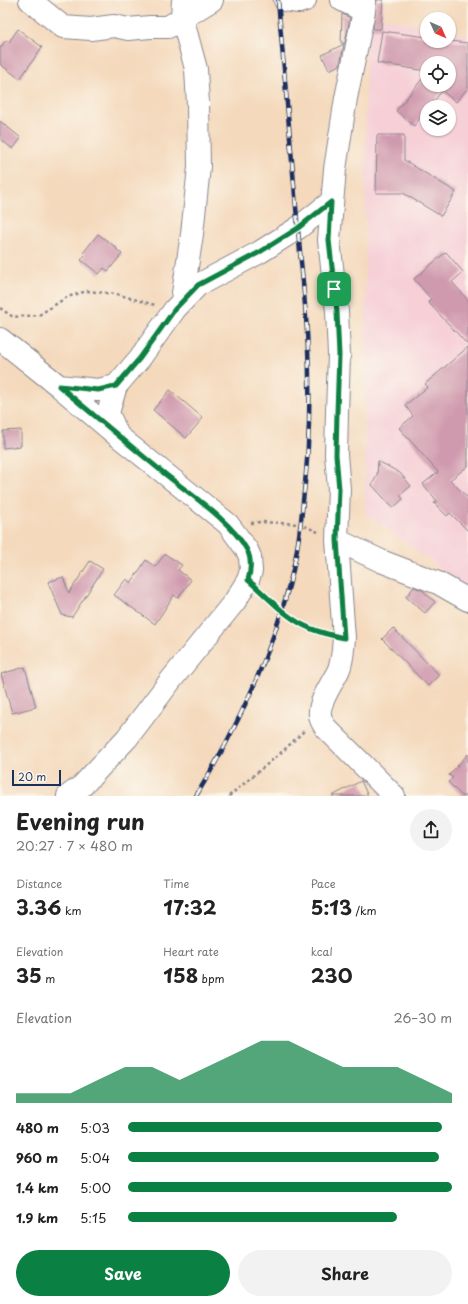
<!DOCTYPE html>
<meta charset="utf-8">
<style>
:root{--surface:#fff;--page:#f2f2f2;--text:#222;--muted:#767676;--accent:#0b8043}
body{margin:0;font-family:"Playpen Sans",sans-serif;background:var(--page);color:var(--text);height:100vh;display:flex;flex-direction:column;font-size:15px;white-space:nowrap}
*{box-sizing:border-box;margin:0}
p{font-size:13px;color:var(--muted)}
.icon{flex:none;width:22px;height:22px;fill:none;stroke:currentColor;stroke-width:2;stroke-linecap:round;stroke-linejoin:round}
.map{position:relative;height:796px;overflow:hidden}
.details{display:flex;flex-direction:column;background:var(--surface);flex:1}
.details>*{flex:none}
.needle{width:26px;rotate:135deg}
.buttons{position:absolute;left:420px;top:12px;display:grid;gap:8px}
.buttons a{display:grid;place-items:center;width:36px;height:36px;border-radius:50%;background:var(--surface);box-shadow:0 1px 3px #0004;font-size:20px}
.scale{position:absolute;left:12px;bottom:10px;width:49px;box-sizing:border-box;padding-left:4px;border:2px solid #1b2f5e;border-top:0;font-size:11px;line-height:14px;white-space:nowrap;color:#1b2f5e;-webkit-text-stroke:3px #fbf7ec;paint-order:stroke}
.pin{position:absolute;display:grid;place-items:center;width:34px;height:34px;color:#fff;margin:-17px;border-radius:8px;box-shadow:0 2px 6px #0006}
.round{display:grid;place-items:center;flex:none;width:42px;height:42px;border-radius:21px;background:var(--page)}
.overview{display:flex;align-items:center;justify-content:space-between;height:68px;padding:0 16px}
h1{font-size:22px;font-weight:700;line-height:30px}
.stats{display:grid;grid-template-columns:repeat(3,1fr);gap:6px;height:68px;padding:4px 16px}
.stats div{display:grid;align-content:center}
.stats b{font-size:20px;font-weight:700}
.stats small{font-size:11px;font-weight:400}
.stats p{font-size:11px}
.chart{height:112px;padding:8px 16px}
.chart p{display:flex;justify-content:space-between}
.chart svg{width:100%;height:72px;margin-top:4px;fill:var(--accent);opacity:.7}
.primary-button{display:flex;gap:8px;margin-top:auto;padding:8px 16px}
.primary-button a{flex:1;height:46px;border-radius:24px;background:var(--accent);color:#fff;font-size:16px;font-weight:700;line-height:46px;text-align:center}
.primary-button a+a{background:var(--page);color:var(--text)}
ul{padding:0 16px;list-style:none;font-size:13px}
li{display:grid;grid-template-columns:64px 48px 1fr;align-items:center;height:30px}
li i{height:10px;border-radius:5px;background:var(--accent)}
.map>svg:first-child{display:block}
.built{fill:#f6cfd7;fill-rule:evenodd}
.building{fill:#d09aae}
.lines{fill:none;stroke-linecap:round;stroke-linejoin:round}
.minor-casing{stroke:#88848d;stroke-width:24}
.path{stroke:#88848d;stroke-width:2.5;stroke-dasharray:3 3;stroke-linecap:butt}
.minor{stroke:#fff;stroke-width:22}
.rail-casing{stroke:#1b2f5e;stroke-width:4.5}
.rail{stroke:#fbf7ec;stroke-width:3;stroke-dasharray:9;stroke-linecap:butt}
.route-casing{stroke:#fff;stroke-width:8}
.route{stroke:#0b8043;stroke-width:5}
</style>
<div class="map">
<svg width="468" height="796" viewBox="0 0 468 796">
<rect width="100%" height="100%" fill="#fbf7ec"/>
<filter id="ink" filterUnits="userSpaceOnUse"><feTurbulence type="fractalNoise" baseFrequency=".025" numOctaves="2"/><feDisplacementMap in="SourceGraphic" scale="8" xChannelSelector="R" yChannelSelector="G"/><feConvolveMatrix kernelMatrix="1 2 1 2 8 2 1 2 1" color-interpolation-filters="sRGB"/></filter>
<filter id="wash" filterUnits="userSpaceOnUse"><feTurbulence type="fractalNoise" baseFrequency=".012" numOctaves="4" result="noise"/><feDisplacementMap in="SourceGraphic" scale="16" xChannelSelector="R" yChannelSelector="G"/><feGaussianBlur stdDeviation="0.9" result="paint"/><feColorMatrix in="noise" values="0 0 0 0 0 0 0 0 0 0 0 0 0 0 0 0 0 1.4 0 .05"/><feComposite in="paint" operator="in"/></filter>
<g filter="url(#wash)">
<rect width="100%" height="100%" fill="#f4d9bc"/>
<path class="built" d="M366,14L427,27V41H449V31L468,35V589L365,513ZM427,63H449V85H427ZM427,107H449V129H427Z"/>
<g id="blocks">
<path class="building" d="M377,0H383L381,29H373Z
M342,14L350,18L345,43H341Z
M18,29L42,47L20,79L0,64V48L6,40L9,42Z
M382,31L427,37V41H449L468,43V88L456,102L442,91L429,107H427V109L414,126L396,111L427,73V85H449V63H427V71L377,63Z
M344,44L340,65L329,70L322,55Z
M0,121L21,138L13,149L0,139Z
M377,135H404V160L456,192L441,216L403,193H376Z
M98,234L117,248L116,249L122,254L108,271L104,268L99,274L81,260L85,255L83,253Z
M446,252L463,272L452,282L468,300V345L428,302L431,299L414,279Z
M468,347V466L450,480L468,498V531L450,513L447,516L434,503L437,501L423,484L438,472L399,428L413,416L405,405L428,387L425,384Z
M170,390L203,418L186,438L153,410Z
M21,430V446L3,448V431Z
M378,461L400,473L411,486L400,495L403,499L393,508L372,485L377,475Z
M165,554L182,565L178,570L191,580L178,598L174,595L155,624L114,595L126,579L131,583L146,560L155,567Z
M90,561L103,569L72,617L62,615L48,582L63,577L69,593Z
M414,587L422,590L435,602L425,613L406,597Z
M393,628L439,675L428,686L382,639Z
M25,667L36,707L12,713L1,674Z
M468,754V796H462L448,782L453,778L449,775Z
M361,781L368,796H332Z"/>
</g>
</g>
<g filter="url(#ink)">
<use href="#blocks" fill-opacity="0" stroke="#88848d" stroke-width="1"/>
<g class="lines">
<defs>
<path id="minor" d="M30,0L63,27L91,29L114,26L128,29L150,27H168L212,0
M285,0L299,2L305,0
M342,0L364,11
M365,0L364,11L346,98L335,169L329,240L337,311L339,355L337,412L336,455L339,489L337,540L344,638C343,648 343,659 339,669C334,681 318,702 320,715C320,720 323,723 325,727L394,796
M182,300L192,234L199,167L198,104L196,69L182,17L183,0
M0,339L59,386L118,436L228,524L247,550L250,557L251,571L248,580L235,601L171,680L127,738L82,786L68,796
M59,386L98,390L116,386L140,358L175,309L198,285L260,252L298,228L331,202
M116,386L108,413L118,436
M337,540L381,561L438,583L468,600"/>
</defs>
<use href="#minor" class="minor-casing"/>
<path class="path" d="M0,308L13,317L39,315L67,297L87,291L116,294L155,305
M251,523L261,522L300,524L318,532
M262,592L282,610L303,626L326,635
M229,796L283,751L306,729"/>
<use href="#minor" class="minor"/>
<defs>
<path id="rail" d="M196,796C238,727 274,649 293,570C298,547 301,524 303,501C310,445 311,388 307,332C305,298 301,264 298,230C291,153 285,77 278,0"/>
</defs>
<use href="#rail" class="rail-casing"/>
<use href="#rail" class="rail"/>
</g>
</g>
<g class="lines" filter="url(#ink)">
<defs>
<path id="route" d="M331,202L329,240L337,312L339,355L337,412L336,455L339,489L337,540L344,638C330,635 316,632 303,625C282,614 266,595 248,580C251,570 252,560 247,550C232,522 190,494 165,474C129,445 94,415 59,386L98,390L116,386L140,358L175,309L198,285L260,252L298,228Z"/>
</defs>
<use href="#route" class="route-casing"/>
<use href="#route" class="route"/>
</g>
</svg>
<div class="buttons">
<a><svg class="needle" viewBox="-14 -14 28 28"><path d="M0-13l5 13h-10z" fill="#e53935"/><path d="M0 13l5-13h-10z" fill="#767676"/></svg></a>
<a><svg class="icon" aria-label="locate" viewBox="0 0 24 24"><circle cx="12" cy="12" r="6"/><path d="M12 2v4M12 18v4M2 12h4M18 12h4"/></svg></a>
<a><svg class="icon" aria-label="layers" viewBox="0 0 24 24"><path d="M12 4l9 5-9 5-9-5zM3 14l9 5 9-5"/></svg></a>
</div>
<div class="scale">20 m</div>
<div class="pin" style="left:334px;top:289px;background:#1e9e55"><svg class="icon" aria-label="arrive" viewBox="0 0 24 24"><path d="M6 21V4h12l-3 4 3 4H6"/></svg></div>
</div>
<section class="details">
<div class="overview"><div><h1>Evening run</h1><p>20:27 · 7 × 480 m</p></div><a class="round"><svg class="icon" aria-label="share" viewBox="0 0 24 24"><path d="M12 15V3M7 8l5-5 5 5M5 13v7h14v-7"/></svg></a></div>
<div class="stats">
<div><p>Distance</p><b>3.36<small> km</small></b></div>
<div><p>Time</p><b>17:32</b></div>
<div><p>Pace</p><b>5:13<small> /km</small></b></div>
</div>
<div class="stats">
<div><p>Elevation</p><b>35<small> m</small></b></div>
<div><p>Heart rate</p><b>158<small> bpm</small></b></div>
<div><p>kcal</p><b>230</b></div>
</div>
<div class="chart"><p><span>Elevation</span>26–30 m</p>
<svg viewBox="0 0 160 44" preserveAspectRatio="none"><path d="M0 44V38L10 38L20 38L30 30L40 22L50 22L60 30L70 22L80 14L90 6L100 6L110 14L120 22L130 22L140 22L150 30L160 38V44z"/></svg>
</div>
<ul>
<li><b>480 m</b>5:03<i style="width:97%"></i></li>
<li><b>960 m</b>5:04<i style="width:96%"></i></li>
<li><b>1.4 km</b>5:00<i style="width:100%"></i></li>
<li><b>1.9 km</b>5:15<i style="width:83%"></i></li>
</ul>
<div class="primary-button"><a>Save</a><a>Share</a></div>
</section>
